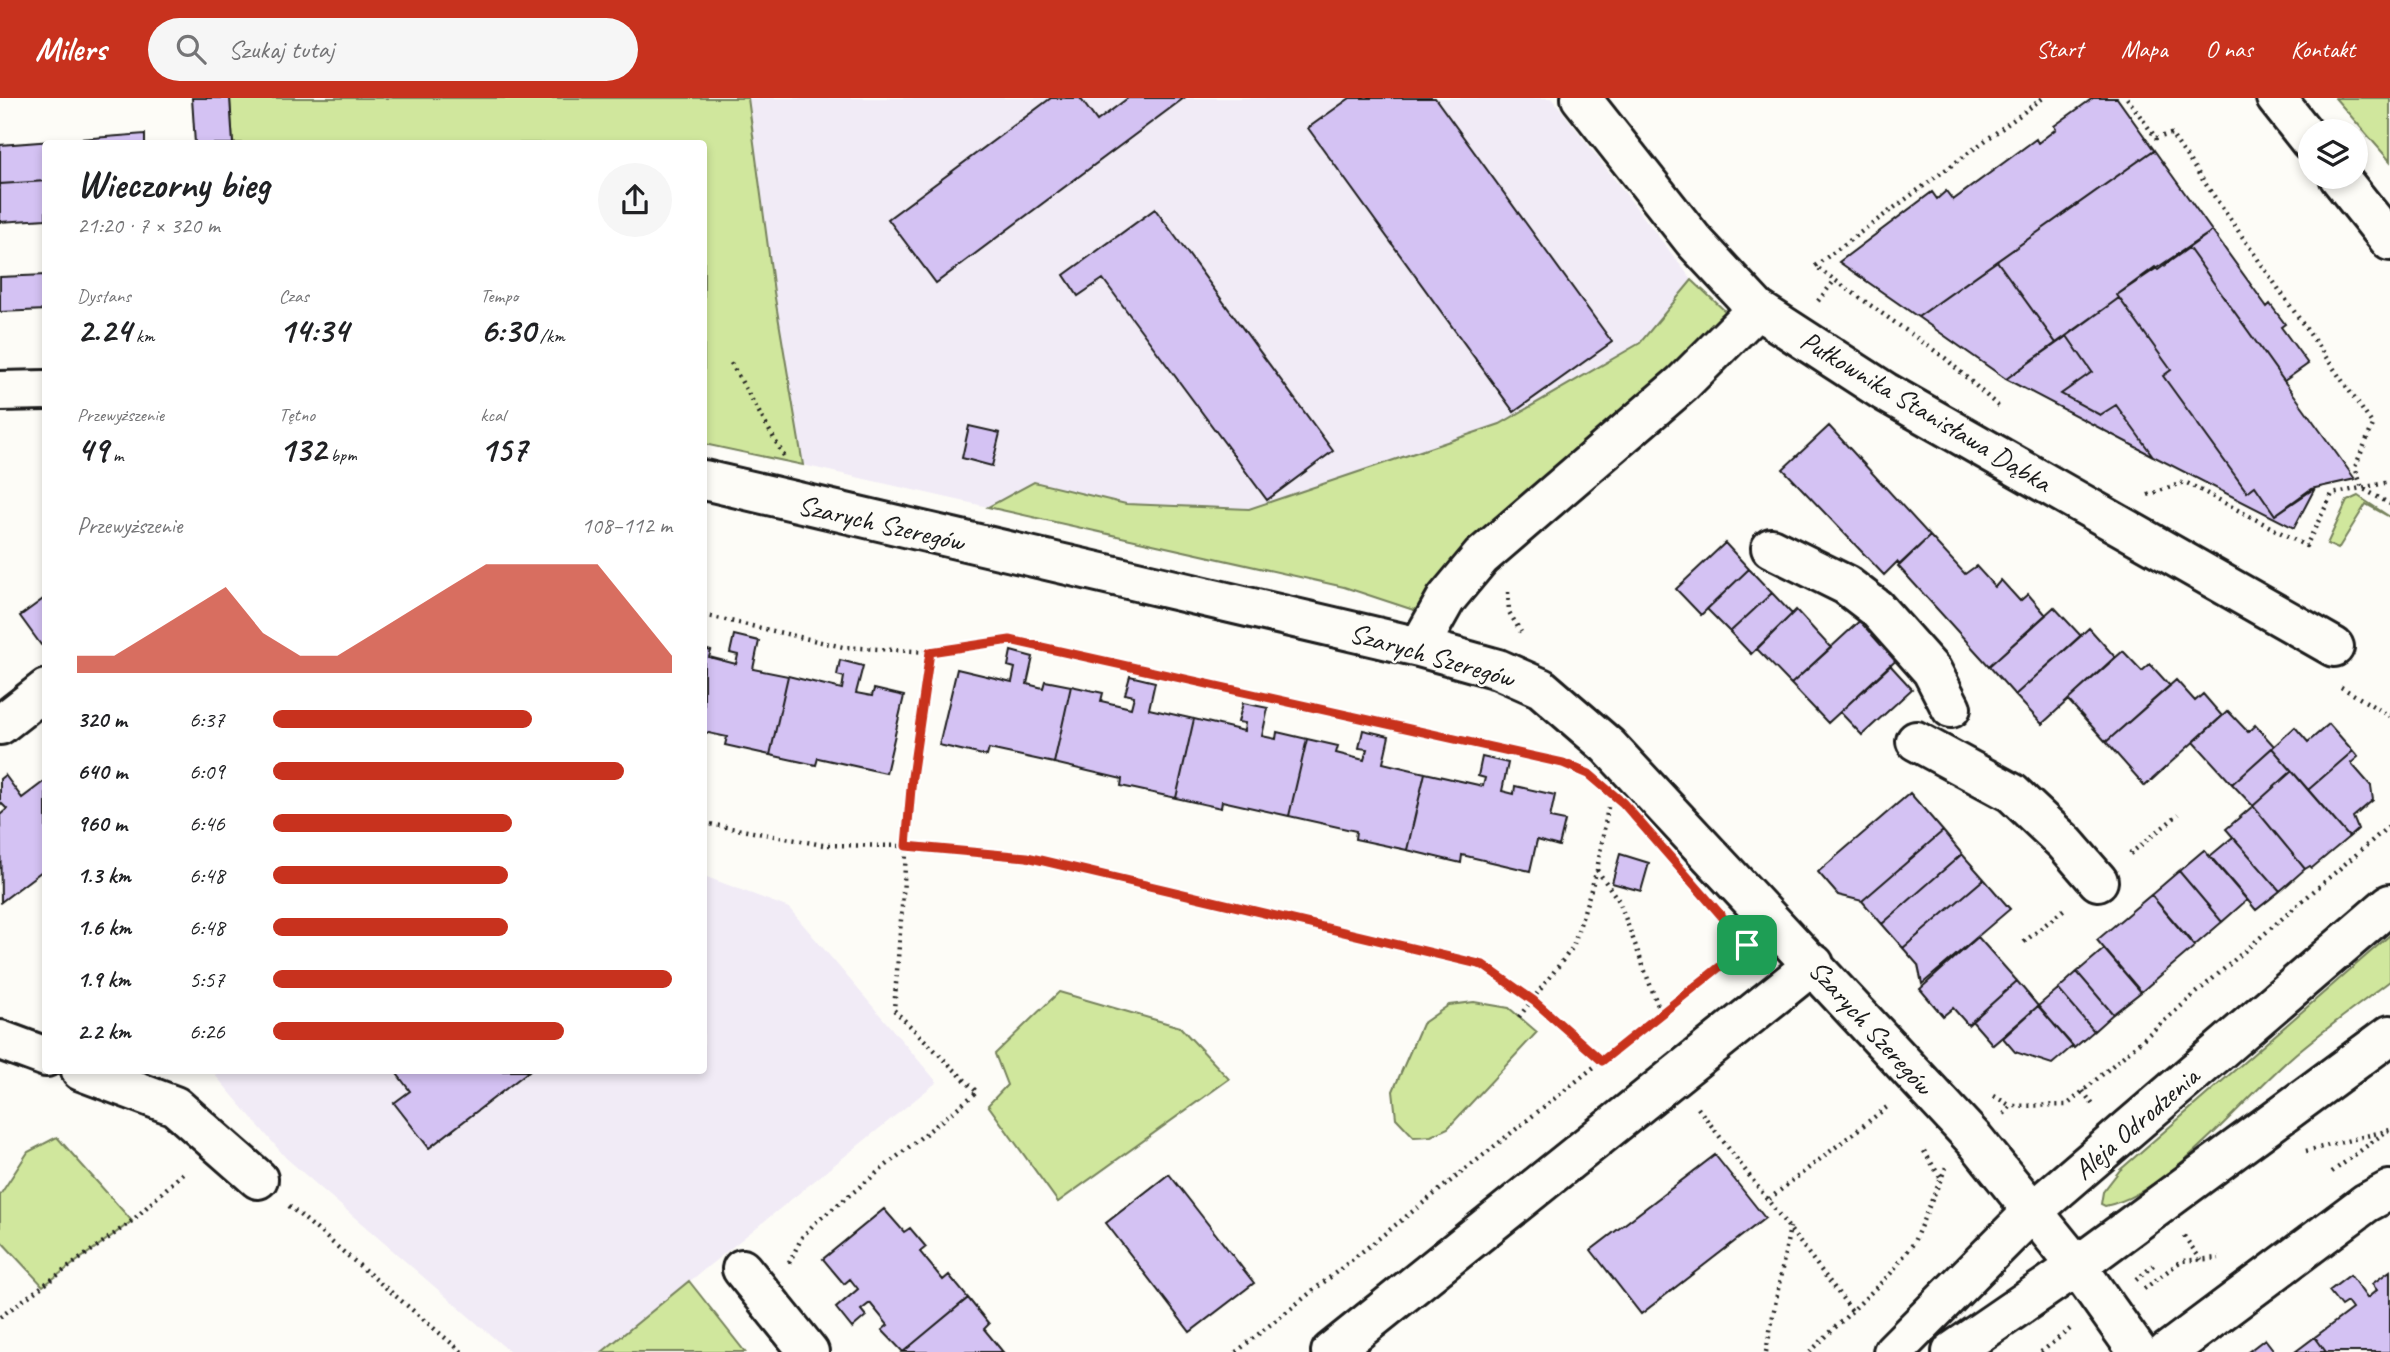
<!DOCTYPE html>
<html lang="pl">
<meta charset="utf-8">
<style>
:root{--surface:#fff;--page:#f6f6f6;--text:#202124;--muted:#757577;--accent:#c8321e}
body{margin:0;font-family:Caveat,sans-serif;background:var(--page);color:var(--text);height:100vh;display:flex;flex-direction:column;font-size:26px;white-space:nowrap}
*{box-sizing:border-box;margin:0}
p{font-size:23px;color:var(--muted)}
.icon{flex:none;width:38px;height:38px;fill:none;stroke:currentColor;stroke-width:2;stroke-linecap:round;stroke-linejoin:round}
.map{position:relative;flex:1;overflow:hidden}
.side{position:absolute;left:42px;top:42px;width:665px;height:934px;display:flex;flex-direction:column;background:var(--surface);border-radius:7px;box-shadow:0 4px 10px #0003}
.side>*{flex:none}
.tools{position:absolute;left:2298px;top:21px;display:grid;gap:14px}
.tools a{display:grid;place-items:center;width:70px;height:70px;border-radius:50%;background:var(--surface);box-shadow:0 4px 10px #0003;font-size:35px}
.pin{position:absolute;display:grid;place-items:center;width:60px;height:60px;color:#fff;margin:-30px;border-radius:14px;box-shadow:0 4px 10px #0006}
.round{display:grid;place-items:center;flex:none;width:74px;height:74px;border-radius:37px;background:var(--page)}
.headline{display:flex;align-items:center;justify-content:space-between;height:119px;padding:0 35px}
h1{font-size:38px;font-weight:600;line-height:52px}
.figures{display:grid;grid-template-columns:repeat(3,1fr);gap:10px;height:119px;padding:7px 35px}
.figures div{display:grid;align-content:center}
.figures b{font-size:35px;font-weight:600}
.figures small{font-size:19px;font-weight:400}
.figures p{font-size:19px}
.chart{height:196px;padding:14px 35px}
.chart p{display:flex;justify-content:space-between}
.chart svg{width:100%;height:126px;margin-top:7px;fill:var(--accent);opacity:.7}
ul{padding:0 35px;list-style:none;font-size:23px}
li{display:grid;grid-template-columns:112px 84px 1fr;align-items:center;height:52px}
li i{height:18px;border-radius:9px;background:var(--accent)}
header{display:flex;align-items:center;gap:42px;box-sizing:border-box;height:98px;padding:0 35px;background:var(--accent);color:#fff}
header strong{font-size:33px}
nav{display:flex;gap:38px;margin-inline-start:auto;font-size:24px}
.search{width:490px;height:63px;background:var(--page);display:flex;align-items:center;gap:18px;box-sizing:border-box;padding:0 24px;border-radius:38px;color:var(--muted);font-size:26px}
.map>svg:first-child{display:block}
.built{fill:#f1ebf6}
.green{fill:#d0e79d;stroke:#76825c;stroke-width:2}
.building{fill:#d4c2f3;stroke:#1c1c1c;stroke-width:2}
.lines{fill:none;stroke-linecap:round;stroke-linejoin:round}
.minor-casing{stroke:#1c1c1c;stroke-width:44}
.path{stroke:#1c1c1c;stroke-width:4.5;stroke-dasharray:2 5;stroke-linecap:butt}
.minor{stroke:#fdfcf7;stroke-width:38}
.route-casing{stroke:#fff;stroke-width:14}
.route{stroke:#c8321e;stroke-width:9}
.labels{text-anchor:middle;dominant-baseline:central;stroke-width:5;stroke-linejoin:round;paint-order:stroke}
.street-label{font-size:28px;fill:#1c1c1c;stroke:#fdfcf7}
</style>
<header>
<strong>Milers</strong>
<div class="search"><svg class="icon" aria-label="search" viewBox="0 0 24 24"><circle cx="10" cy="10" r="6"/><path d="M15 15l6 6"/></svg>Szukaj tutaj</div>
<nav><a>Start</a><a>Mapa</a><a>O nas</a><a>Kontakt</a></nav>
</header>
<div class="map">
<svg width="2390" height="1254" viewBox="0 0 2390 1254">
<rect width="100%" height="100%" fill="#fdfcf7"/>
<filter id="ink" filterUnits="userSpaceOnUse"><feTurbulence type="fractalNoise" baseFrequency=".0143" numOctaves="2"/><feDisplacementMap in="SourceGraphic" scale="14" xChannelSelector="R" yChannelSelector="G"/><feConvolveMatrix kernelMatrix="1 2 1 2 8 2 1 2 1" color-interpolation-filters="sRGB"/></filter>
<g filter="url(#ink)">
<path class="built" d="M748,0H1552L1692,182L1640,245L1500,326L1249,411L1126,406L1034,384L988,409L803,367L774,194Z
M704,778L789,810L937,984L602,1254H510L286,1060L215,977L220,973H704Z"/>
<path class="green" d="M230,0H748L774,194L803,367L704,346V46L233,45Z
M2335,0H2390V63Z
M1692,182L1741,228L1435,519L1344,489L988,409L1034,384L1126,406L1249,411L1500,326L1640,245Z
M2358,398L2390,419L2366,406L2338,451L2327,446L2347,403Z
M2390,837V883C2360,906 2329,928 2300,952C2246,996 2171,1095 2105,1108L2101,1106L2103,1094L2120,1072Z
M1059,894L1180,929L1229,981L1058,1104L988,1007L1007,987L995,956Z
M1474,904L1509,910L1537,934L1448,1030L1431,1038L1414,1039L1396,1020L1393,993L1422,926L1449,907Z
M57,1039L132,1123L43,1188L0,1142V1097L28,1054Z
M689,1183L745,1254H602Z"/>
<path class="building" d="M192,0H230L233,46H195Z
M1051,0H1080L1097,23L1128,0H1184L936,185L888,121Z
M1350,0H1435L1612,244L1514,314L1308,30Z
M2093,0H2117L2154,52L1918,219L1839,164L1932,94L1937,101L1946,93L1953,102L2036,41L2038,45L2056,31L2054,28Z
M145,36V46H46V83L0,86V47Z
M2154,52L2212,133L2158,172L2155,169L2117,197L2119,200L2056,245L1997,163Z
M46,83V121L0,124V86Z
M1155,111L1333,353L1267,402L1103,181L1078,198L1064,177Z
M2212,133L2267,209L2270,206L2285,226L2281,229L2308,266L2284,283L2188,149Z
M2188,149L2284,283L2355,381L2311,391L2275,417L2255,388L2247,394L2163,278L2171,272L2117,197Z
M1997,163L2056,245L2006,281L1918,219Z
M46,177V212L0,214V179Z
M2119,200L2171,272L2163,278L2247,394L2255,388L2275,417L2315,390L2294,430L2153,358L2116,307L2100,317L2061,296L2092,274L2067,238Z
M2067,238L2092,274L2061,296L2100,317L2116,307L2153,358L2006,281Z
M969,328L1000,335L992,368L962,360Z
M1829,328L1930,438L1900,467L1897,464L1884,477L1783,371Z
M1930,438L1965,476L1976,468L1995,489L2001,482L2020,503L2028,496L2046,517L1989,568L1898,468Z
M1725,445L1749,471L1701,517L1676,491Z
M1749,471L1772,495L1730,534L1707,511Z
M1772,495L1792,516L1751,556L1730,534Z
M46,499V544L41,547L20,518Z
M2054,509L2081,538L2015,597L1989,568Z
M1796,512L1831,550L1791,586L1757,551Z
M1865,518L1902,557L1828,625L1791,586Z
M2089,530L2115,559L2042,626L2015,597Z
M734,537L759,543L753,571L788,578L770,657L725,647L727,639L704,634V551L711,553L709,559L736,566L738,557L730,555Z
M1011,553L1033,559L1027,586L1043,590L1045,583L1071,588L1054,665L989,651L987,658L939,647L957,571L1012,584L1015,570L1008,568Z
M2123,553L2142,573L2150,566L2170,588L2106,644L2068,602Z
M840,562L863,568L856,595L872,598L874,591L904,598L886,675L818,660L816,667L770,657L788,578L842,591L844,579L837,577Z
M1890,567L1912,591L1862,637L1840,614Z
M1130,578L1155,584L1149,611L1194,621L1176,700L1121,688L1122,681L1054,665L1071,588L1103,595L1101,603L1131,610L1134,598L1125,596Z
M2176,582L2195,603L2203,596L2222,618L2145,688L2106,644Z
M1243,605L1268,610L1262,638L1276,641L1277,634L1307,641L1289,718L1222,703L1221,710L1176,700L1194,621L1244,633L1245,625L1238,624Z
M2228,613L2248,634L2255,627L2274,648L2232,686L2194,644Z
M2329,626L2353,653L2308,692L2272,650L2295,629L2308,644Z
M1363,632L1389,638L1383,665L1425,675L1407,752L1355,741L1356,733L1289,718L1307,641L1338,648L1336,655L1364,662L1367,651L1359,650Z
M2272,650L2292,673L2253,708L2232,686Z
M2353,653L2358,659L2351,665L2371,688L2373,702L2353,719L2358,731L2349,739L2308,692Z
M1482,659L1508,665L1502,693L1514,696L1515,688L1555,697L1550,720L1565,723L1559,748L1537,742L1530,773L1462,757L1461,765L1407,752L1425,675L1483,688L1485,680L1478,678Z
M2292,673L2349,739L2312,770L2310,768L2305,771L2253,708Z
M5,677L22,700L46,682V770L1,804L0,717L7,711L0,704V681Z
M1910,695L1943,733L1862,803L1838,797L1818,774Z
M2253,708L2305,771L2280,793L2226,731Z
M1943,733L1962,756L1882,826L1862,803Z
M2233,739L2280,793L2256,812L2210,758Z
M2204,752L2247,802L2222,824L2179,773Z
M1620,756L1649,765L1641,793L1612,785Z
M1962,756L1984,781L1903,850L1882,826Z
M2179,773L2222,824L2194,848L2151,797Z
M1984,781L2010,811L1922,886L1918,867L1903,850Z
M2151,797L2195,848L2141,894L2097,842Z
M1978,839L2017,883L1968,927L1953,910L1943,918L1920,891Z
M2104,851L2141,894L2113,916L2077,874Z
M2077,874L2113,916L2094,933L2058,891Z
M2017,883L2038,908L1993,947L1972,923Z
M2058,891L2094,933L2074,950L2038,908Z
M2038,908L2073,948L2052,966L2015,954L2003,940Z
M395,973H529L429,1050L394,1005L410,993Z
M1715,1057L1765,1120L1641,1216L1591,1152Z
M1169,1076L1254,1185L1190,1234L1106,1125Z
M884,1111L904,1134L910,1130L926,1149L920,1154L943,1182L949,1177L968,1200L903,1254L882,1232L888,1227L870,1205L861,1212L866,1218L852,1230L836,1210L858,1191L850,1181L844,1186L823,1161Z
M2390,1173V1254H2326L2315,1239L2352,1211L2347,1204L2341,1208L2329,1193L2350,1177L2367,1200L2377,1192L2372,1186Z
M968,1200L989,1226L984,1231L1003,1254H903Z
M2315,1239L2326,1254H2295Z
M2265,1241L2275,1254H2248Z"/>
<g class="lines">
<defs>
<path id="minor" d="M1581,0L1693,142L1757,211L1885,294L2334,549
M2276,0L2310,43
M2339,79L2390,143
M0,293L46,292
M704,382L1419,549L1498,571L1541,590L1608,648L1975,1042L2077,1168L2138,1254
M1771,450L1846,487L1876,510L1932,573L1951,610
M1419,549L1446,501L1481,459L1682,286L1757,211
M0,627L46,591
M1916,643L2012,695L2065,745L2098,783
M0,942L46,959
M81,973L175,1008L258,1081
M742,1171L809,1254
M1331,1254L1814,866
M1893,1254L2033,1113L2390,806
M1952,1254L2077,1168L2390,937
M2167,1254L2366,1105L2390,1092"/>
</defs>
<use href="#minor" class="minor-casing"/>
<path class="path" d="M2127,0L2156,40L2171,36L2373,327L2355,369L2362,390L2390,406
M1818,203L1835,182
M731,265L784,358
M1998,308L1945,260L1815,168L2043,0
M2148,397L2185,384L2306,448L2332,396L2390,384
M1508,494L1509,514L1521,534
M704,517L843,549L930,554L1010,542L1560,664
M2341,589L2390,618
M704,725L823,747L906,748L1027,759L1483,867L1534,903L1602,963
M2130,756L2179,716
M1597,772L1619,803L1661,916
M2024,844L2067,809
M1519,919L1573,849L1597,772L1608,709
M2083,993L2093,1007
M1994,998L2011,1008
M1698,1010L1852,1213
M2004,1016L2011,1008L2067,1007L2390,727
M1924,1053L1940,1079
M2306,1053L2390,1032
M2332,1074L2384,1035
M1769,1101L1887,1009
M289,1108L462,1254
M2184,1138L2201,1162
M789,1165L802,1139L815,1125L977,994L894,912L912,679L930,554
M2136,1182L2156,1165
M2144,1191L2181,1163L2219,1160
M0,1219L132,1123L186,1072
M1236,1254L1741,852
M1766,1254L1790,1129
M1810,1254L1891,1175L1913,1146L1946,1069
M2041,1254L2070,1231"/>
<use href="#minor" class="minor"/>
</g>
</g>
<g class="lines" filter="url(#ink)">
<defs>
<path id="route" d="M1010,542L1563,665L1589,676L1623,705L1747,847L1602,963L1534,903L1483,867L1027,759L906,748L912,679L930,554Z"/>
</defs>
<use href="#route" class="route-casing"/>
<use href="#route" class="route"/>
</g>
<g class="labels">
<g class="street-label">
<text transform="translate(1926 313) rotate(31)">Pułkownika Stanisława Dąbka</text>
<text transform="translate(881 425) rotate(13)">Szarych Szeregów</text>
<text transform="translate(1432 557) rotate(16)">Szarych Szeregów</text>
<text transform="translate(1871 929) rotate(48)">Szarych Szeregów</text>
<text transform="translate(2136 1025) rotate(-41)">Aleja Odrodzenia</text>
</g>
</g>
</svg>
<div class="tools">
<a><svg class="icon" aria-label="layers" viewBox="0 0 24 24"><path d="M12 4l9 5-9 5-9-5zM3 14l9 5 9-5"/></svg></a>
</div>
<div class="pin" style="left:1747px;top:847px;background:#1e9e55"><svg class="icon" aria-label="arrive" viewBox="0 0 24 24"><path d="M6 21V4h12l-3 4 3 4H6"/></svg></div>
<section class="side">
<div class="headline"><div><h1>Wieczorny bieg</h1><p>21:20 · 7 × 320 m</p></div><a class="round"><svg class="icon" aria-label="share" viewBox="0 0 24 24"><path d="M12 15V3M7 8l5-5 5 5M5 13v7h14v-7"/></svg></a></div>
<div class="figures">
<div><p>Dystans</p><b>2.24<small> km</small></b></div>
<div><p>Czas</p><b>14:34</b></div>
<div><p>Tempo</p><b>6:30<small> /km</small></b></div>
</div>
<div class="figures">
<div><p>Przewyższenie</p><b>49<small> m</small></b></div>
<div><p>Tętno</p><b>132<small> bpm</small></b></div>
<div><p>kcal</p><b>157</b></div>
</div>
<div class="chart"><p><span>Przewyższenie</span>108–112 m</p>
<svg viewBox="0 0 160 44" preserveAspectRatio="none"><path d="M0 44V38L10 38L20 30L30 22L40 14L50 30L60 38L70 38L80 30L90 22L100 14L110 6L120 6L130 6L140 6L150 22L160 38V44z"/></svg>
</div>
<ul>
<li><b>320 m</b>6:37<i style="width:65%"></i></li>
<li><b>640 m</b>6:09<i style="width:88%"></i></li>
<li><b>960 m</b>6:46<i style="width:60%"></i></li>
<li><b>1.3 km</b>6:48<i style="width:59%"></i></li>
<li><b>1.6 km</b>6:48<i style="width:59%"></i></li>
<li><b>1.9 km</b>5:57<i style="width:100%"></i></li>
<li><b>2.2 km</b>6:26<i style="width:73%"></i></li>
</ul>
</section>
</div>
